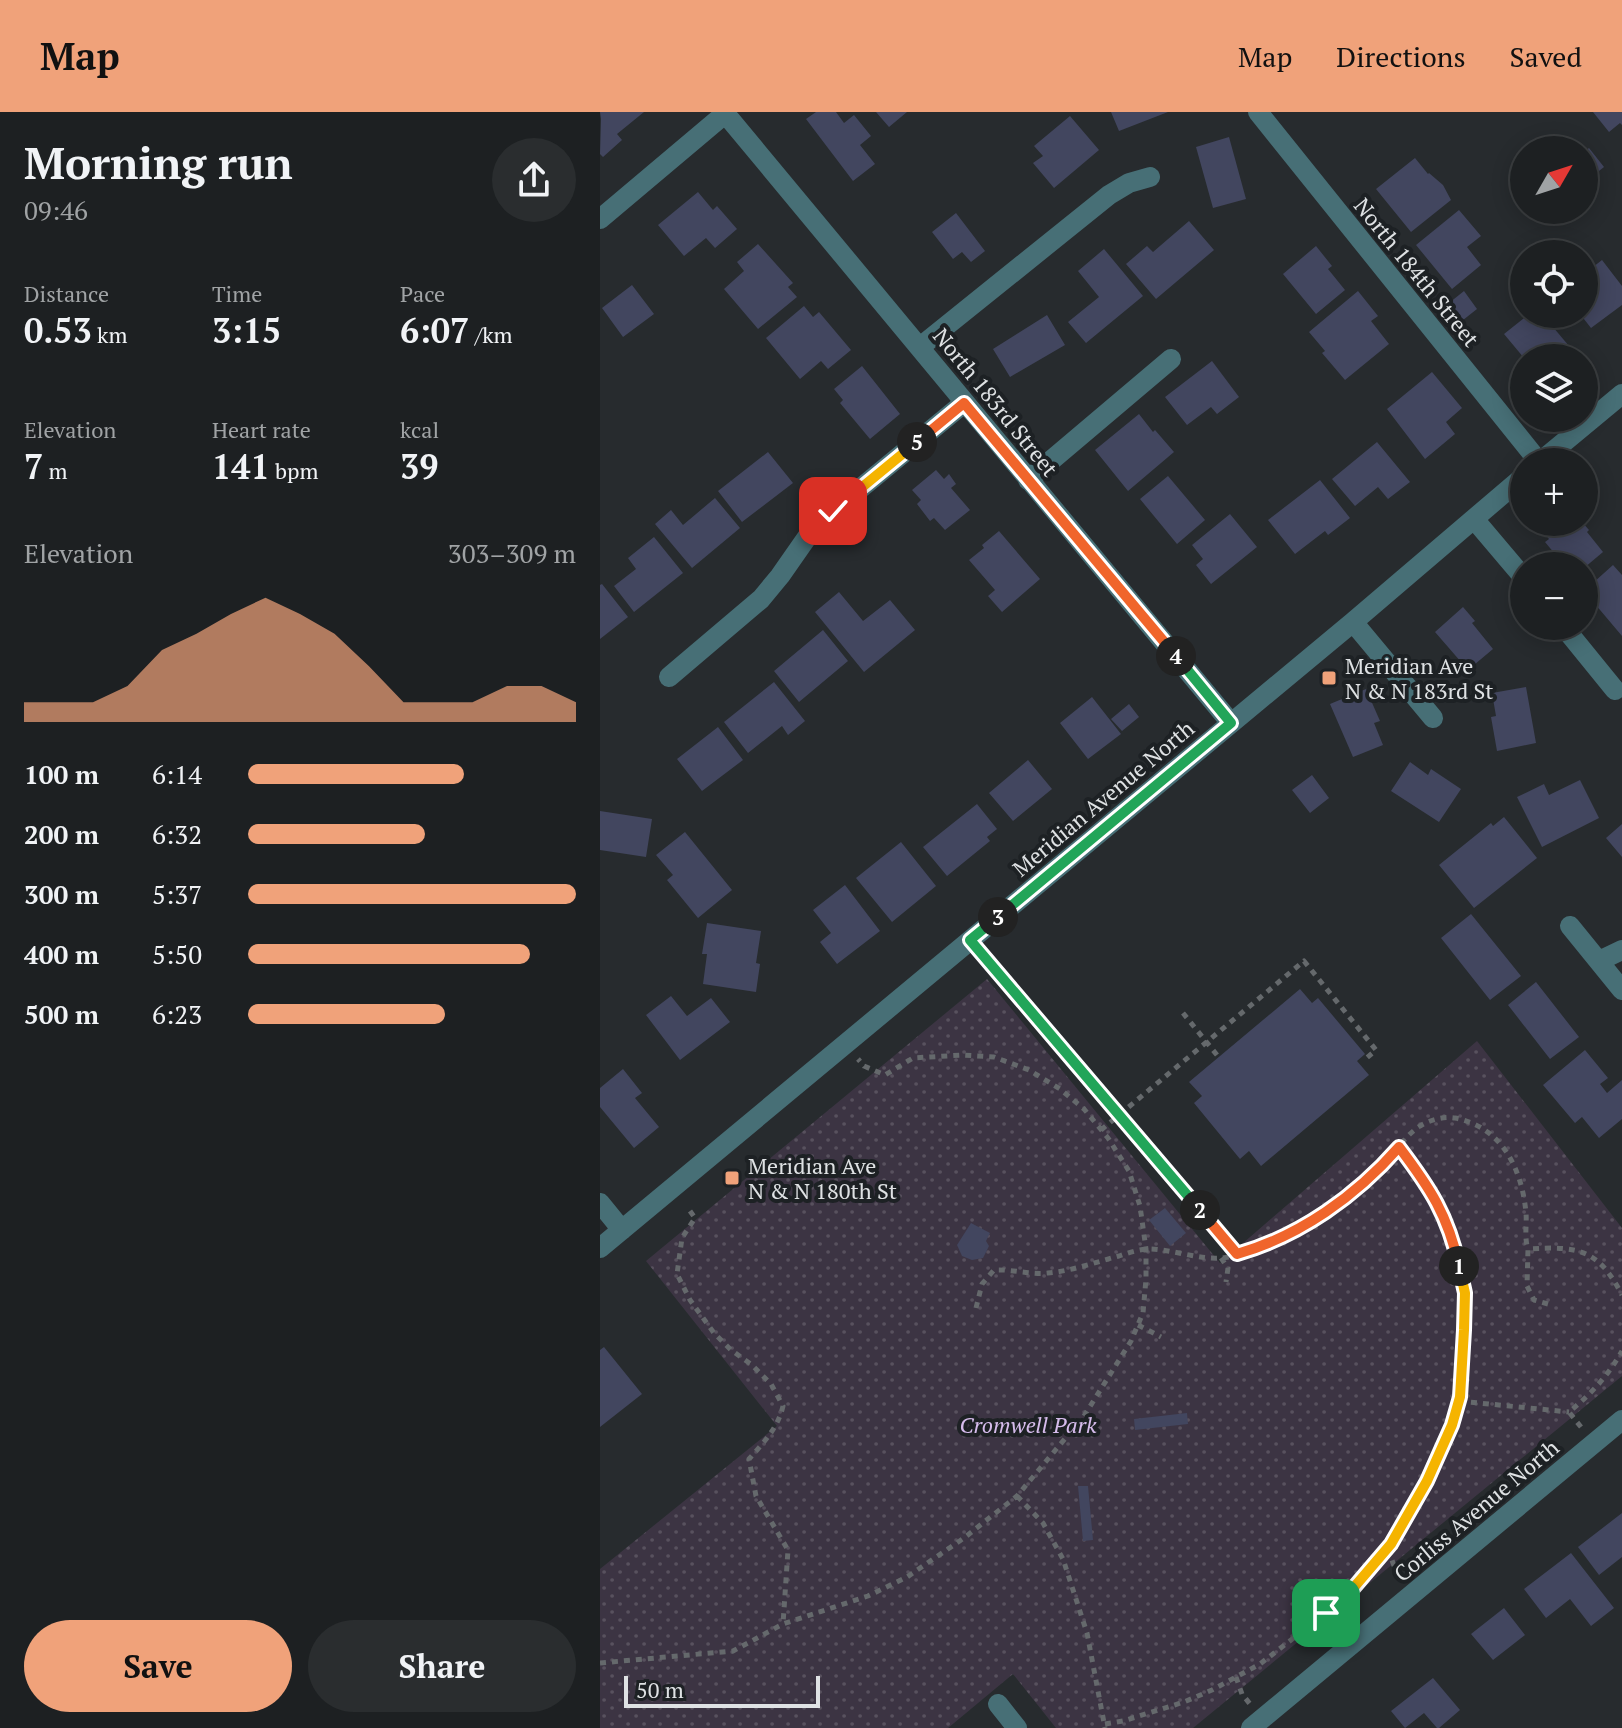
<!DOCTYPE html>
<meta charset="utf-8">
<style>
:root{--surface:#1d2022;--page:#2a2d2f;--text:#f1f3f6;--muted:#a0a3a5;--line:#3b3e40;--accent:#f0a27a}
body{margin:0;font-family:"PT Serif",serif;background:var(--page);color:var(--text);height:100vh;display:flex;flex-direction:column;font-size:30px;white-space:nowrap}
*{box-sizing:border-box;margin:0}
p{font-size:26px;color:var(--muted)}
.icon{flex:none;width:44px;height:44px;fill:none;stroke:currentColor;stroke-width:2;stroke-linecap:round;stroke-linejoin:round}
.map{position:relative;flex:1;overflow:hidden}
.sheet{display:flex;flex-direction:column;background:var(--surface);width:600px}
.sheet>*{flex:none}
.needle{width:52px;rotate:51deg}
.fabs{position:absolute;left:910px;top:24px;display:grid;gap:16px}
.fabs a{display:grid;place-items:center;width:88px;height:88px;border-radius:50%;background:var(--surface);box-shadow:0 4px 20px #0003,0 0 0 2px var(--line);font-size:40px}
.scale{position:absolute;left:24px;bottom:20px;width:196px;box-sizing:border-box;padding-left:8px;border:4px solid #dfe2e4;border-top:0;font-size:22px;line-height:28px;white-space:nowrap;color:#dfe2e4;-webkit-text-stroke:6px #1d2124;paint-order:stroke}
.pin{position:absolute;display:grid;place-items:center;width:68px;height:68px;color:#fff;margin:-34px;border-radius:16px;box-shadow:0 4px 12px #0006}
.km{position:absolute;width:40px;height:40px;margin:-20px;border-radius:50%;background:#222;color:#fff;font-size:22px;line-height:40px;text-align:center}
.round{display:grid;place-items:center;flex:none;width:84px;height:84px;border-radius:42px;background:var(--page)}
.head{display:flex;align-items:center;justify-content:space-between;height:136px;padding:0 24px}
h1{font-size:44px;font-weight:700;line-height:60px}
.metrics{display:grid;grid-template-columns:repeat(3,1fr);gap:12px;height:136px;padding:8px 24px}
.metrics div{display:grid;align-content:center}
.metrics b{font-size:34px;font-weight:700}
.metrics small{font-size:22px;font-weight:400}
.metrics p{font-size:22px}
.chart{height:224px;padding:16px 24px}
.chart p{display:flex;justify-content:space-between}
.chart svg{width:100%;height:144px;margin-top:8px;fill:var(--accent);opacity:.7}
.action{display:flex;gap:16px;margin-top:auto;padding:16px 24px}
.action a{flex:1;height:92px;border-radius:48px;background:var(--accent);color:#111;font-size:32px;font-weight:700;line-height:92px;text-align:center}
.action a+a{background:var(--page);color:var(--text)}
ul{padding:0 24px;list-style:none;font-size:26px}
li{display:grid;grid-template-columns:128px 96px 1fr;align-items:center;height:60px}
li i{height:20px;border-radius:10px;background:var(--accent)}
header{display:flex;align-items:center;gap:48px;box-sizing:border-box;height:112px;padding:0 40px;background:var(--accent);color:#111}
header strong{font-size:38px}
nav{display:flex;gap:44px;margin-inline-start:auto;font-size:28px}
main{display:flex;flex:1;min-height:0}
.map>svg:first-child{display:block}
.park{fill:url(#park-dots)}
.building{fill:#42465f}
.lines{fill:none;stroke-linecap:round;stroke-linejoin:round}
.path{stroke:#65696c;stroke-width:5;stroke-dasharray:6 6;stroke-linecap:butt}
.minor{stroke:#476f76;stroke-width:20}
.split-1-casing{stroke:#fff;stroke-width:16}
.split-2-casing{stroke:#fff;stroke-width:16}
.split-3-casing{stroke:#fff;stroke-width:16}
.split-4-casing{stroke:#fff;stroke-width:16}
.split-5-casing{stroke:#fff;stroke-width:16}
.split-6-casing{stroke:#fff;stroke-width:16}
.split-1{stroke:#f5b400;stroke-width:10}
.split-2{stroke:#f0652b;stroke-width:10}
.split-3{stroke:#22a559;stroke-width:10}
.split-4{stroke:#22a559;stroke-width:10}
.split-5{stroke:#f0652b;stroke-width:10}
.split-6{stroke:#f5b400;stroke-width:10}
.poi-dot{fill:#f0a27a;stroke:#1d2124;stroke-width:3}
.labels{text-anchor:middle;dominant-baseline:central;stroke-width:8;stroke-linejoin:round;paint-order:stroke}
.street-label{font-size:22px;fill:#dfe2e4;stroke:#1d2124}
.poi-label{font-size:22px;fill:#dfe2e4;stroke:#1d2124;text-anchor:start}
.park-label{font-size:22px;font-style:italic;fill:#d6bcec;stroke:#1d2124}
</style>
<header>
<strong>Map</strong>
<nav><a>Map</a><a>Directions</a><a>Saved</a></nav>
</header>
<main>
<section class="sheet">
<div class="head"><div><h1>Morning run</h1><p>09:46</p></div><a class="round"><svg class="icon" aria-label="share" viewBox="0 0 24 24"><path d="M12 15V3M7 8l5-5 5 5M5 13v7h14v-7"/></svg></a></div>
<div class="metrics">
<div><p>Distance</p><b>0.53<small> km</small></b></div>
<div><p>Time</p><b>3:15</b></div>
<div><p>Pace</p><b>6:07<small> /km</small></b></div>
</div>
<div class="metrics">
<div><p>Elevation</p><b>7<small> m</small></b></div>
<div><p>Heart rate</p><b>141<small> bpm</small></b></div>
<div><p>kcal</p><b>39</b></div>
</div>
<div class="chart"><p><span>Elevation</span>303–309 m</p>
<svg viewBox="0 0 160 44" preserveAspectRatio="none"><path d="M0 44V38L10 38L20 38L30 33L40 22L50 17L60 11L70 6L80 11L90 17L100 27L110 38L120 38L130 38L140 33L150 33L160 38V44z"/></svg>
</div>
<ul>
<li><b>100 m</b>6:14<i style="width:66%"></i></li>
<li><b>200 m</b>6:32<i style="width:54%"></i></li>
<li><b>300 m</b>5:37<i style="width:100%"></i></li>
<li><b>400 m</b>5:50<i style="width:86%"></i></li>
<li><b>500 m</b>6:23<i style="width:60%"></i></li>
</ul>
<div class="action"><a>Save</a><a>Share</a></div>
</section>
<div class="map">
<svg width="1022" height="1616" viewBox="0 0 1022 1616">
<defs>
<pattern id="park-dots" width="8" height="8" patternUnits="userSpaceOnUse" patternTransform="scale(2)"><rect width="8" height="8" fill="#3c3443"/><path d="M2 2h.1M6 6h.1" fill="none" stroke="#58515e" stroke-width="1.8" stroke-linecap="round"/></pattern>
</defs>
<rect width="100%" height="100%" fill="#272b2e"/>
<path class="park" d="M387,867L620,1151L877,929L1022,1116V1264L593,1616H456L413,1562L348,1616H0V1457L177,1314L46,1149Z"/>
<path class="building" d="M0,0H44L17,22L22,28L3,45L0,42L1,7Z
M216,0H236L244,11L254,3L271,24L260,33L275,52L253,69L206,7Z
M276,0H307L289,15Z
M511,0H568L519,19Z
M993,0H1022V13L1020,11L1009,20Z
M470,4L499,38L454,76L433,51L443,44L434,34Z
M629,25L646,87L613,96L596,35Z
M989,36L1004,55L984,71V40Z
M815,46L828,62L829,61L843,73L851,88L811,120L776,77Z
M98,80L113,98L117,94L137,117L115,136L106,126L84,144L58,113Z
M859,98L881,124L867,135L881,153L852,177L816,133Z
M356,101L385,139L371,150L362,140L353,147L332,120Z
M589,109L614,138L556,187L526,152L547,134L553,140Z
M158,132L193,171L188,175L197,185L158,217L124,177L144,159L137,150Z
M716,134L732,154L728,157L745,178L716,202L683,162Z
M504,137L543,184L486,231L468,210L499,185L478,159Z
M1002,148L1022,174V193L991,216L980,202H984V162Z
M32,173L54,202L23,225L2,196Z
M758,179L778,204L771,209L789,232L745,268L722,241L725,239L709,220Z
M864,179L877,197L858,212L844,195Z
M204,194L213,205L219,200L251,238L228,257L221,249L200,267L166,226Z
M929,202H942L969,234L954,246L947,239L938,246H924L904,222Z
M447,203L465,233L410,265L393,237Z
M612,249L639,285L617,302L611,295L587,313L565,285Z
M262,254L300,302L270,327L240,291L243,288L234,277Z
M832,260L862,296L846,310L855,322L825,347L787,297Z
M539,302L553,320L555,318L574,340L528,379L495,338Z
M777,330L810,370L788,387L778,375L755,394L732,367Z
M168,340L193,371L142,410L118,379Z
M336,358L344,367L349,362L356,372L351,376L370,398L345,418L334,406L330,409L317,392L321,388L312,378Z
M568,364L605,408L577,432L540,387Z
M720,368L750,406L728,423L725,419L695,442L668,408Z
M115,386L140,416L92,456L55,412L71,398L83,413Z
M630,402L657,435L611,472L596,453L603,447L592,433Z
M939,410H982L989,418L987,420L1003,440L984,456V454H965L945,430L949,427L937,412Z
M399,419L440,467L402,500L388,484L395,478L369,448L384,436L382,433Z
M54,425L83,461L34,500L14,474L36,457L28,446Z
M1013,453L1022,463V524L984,479Z
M2,472L28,505L0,527V473Z
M239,480L263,509L290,488L315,518L264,560L215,500Z
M863,495L875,509L872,511L893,537L868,558L835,520Z
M223,518L248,549L199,590L174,559Z
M174,570L205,609L188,623L182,614L148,641L124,610Z
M926,575L936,631L897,639L891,605L896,604L892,581Z
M766,577L780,609L774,611L783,633L753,645L730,592Z
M492,585L521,622L488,647L460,611Z
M529,592L539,605L522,619L511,607Z
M118,615L143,648L102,679L77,647Z
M428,648L452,677L413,709L389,681Z
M810,650L828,663L831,657L861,677L839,710L791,679Z
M712,663L729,686L710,701L692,678Z
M980,668L999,706L942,735L917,685L944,672L949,683Z
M377,692L397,717L387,725L390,729L347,764L323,735Z
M0,699L52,707L46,745L0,738Z
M904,705L937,746L874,796L839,753L891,711L893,714Z
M1022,712V745L1006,726Z
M85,720L132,778L98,806L67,768L73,763L56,743Z
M301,730L336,774L292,810L256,766Z
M245,773L280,819L237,852L220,830L231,821L213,798Z
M871,802L921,864L890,888L841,826Z
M107,811L161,819L156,851L160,852L156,880L103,872L107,842H102Z
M936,870L979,925L950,947L908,893Z
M700,877L712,891L718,886L765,942L757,949L769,963L661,1054L649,1039L640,1047L594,991L602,984L589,970Z
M71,884L87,904L111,886L130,910L80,948L46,903Z
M985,938L1008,966L1000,972L1007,981L1022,968V1007L999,1026L982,1005L975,1011L943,973Z
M23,957L42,981L35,986L59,1015L34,1036L0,995V976Z
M565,1096L586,1121L570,1134L549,1108Z
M371,1111L390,1121L386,1129L389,1134L383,1146L372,1148L362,1144L357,1133Z
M4,1235L42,1282L0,1315V1238Z
M587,1301L588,1312L535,1318L534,1307Z
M478,1374H488L493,1428L483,1429Z
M1022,1401V1445L999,1463L978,1435Z
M971,1441L1014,1496L991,1514L970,1487L946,1506L924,1477Z
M904,1496L925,1523L893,1548L871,1522Z
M833,1566L860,1598L839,1616H837L824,1601L805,1616L791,1599Z"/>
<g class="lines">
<path class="path" d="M384,844L637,1142
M583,901L617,943
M501,1018L704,849L776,938L763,949
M90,1099L95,1106L82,1126L77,1162L90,1188L114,1221L131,1238L152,1253L171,1272L183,1294C178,1316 164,1330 149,1347L156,1384L188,1438L183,1512
M621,1146L628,1156L626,1170
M948,1192L934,1188L927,1174L928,1137C977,1134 998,1136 1022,1183
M376,1196L382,1172L394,1158C412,1157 430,1163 448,1161C472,1159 496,1150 519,1144C528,1141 539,1137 549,1137C571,1137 600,1148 621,1146C642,1145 688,1125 706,1114C734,1099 765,1072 787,1049C798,1037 806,1023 820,1014C830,1008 843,1004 855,1006C902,1015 922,1057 926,1101C927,1113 924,1125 928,1137
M538,1213L561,1225
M859,1289L969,1300
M981,1315L969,1300C991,1282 1008,1264 1022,1239
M417,1384L443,1411L463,1447L487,1521L505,1616
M788,1437L798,1465
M0,1551L133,1539L183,1512L268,1484L307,1465L364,1426L417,1384L484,1304L531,1229L543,1201L546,1167V1137L540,1094L529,1059L508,1026L484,997L460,977L429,958L394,945L362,943L313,946L285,963L264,954L258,947
M636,1565L642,1582L650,1592
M505,1612L523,1609L584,1590L612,1578L660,1552L744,1487L773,1455L791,1432L827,1369L852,1313L860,1285L865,1181L854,1129L837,1089L799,1035"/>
<path class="minor" d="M124,0L631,611
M658,0L939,350
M0,107L127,0
M320,235L509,83L529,71L550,65
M940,350L1022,282
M428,368L571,247
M874,407L924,466
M753,510L833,606
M963,514L1015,578
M69,565L161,487L180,464L210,421L233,399L364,291
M970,814L1022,878
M999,849L1022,838
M0,1091L22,1118
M0,1136L753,510L924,364
M398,1592L417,1616
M651,1616L1022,1308"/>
</g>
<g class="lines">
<defs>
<path id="split-1" d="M726,1501L744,1487L791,1432L827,1369L852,1313L860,1285L864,1218L865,1181L859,1154"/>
<path id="split-2" d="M600,1098L637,1142C700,1124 756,1084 799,1035C830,1076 848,1103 859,1154"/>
<path id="split-3" d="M398,805L370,828L600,1098"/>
<path id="split-4" d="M398,805L631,611L576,544"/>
<path id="split-5" d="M317,330L364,291L576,544"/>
<path id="split-6" d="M233,399L317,330"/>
</defs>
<use href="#split-1" class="split-1-casing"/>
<use href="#split-2" class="split-2-casing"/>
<use href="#split-3" class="split-3-casing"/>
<use href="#split-4" class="split-4-casing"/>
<use href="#split-5" class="split-5-casing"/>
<use href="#split-6" class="split-6-casing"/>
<use href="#split-1" class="split-1"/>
<use href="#split-2" class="split-2"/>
<use href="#split-3" class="split-3"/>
<use href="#split-4" class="split-4"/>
<use href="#split-5" class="split-5"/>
<use href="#split-6" class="split-6"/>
</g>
<g class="poi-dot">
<rect x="721" y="558" width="16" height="16" rx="4"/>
<rect x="124" y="1058" width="16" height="16" rx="4"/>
</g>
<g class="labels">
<g class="street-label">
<text transform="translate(817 160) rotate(51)">North 184th Street</text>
<text transform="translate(396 290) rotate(51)">North 183rd Street</text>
<text transform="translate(503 686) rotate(-40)">Meridian Avenue North</text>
<text transform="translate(876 1398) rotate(-40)">Corliss Avenue North</text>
</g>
<g class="poi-label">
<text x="745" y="553">Meridian Ave<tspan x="745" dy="25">N &amp; N 183rd St</tspan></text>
<text x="148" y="1053">Meridian Ave<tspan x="148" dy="25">N &amp; N 180th St</tspan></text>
</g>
<g class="park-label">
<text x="428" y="1312">Cromwell Park</text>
</g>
</g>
</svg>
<div class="fabs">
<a><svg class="needle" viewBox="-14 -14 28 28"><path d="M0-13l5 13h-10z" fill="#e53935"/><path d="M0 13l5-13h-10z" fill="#a0a3a5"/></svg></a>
<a><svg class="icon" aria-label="locate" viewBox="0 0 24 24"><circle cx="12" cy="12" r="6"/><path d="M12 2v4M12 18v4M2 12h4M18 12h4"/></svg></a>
<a><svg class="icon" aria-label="layers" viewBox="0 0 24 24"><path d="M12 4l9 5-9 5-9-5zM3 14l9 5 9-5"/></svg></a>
<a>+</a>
<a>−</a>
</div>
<div class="scale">50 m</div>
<div class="pin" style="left:726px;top:1501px;background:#1e9e55"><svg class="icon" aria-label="arrive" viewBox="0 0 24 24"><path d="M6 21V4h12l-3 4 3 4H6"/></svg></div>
<div class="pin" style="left:233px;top:399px;background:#d93025"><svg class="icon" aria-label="check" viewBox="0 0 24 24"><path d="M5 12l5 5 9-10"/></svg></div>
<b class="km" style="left:859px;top:1154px">1</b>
<b class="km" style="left:600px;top:1098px">2</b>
<b class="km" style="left:398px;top:805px">3</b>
<b class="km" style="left:576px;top:544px">4</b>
<b class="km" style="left:317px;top:330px">5</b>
</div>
</main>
